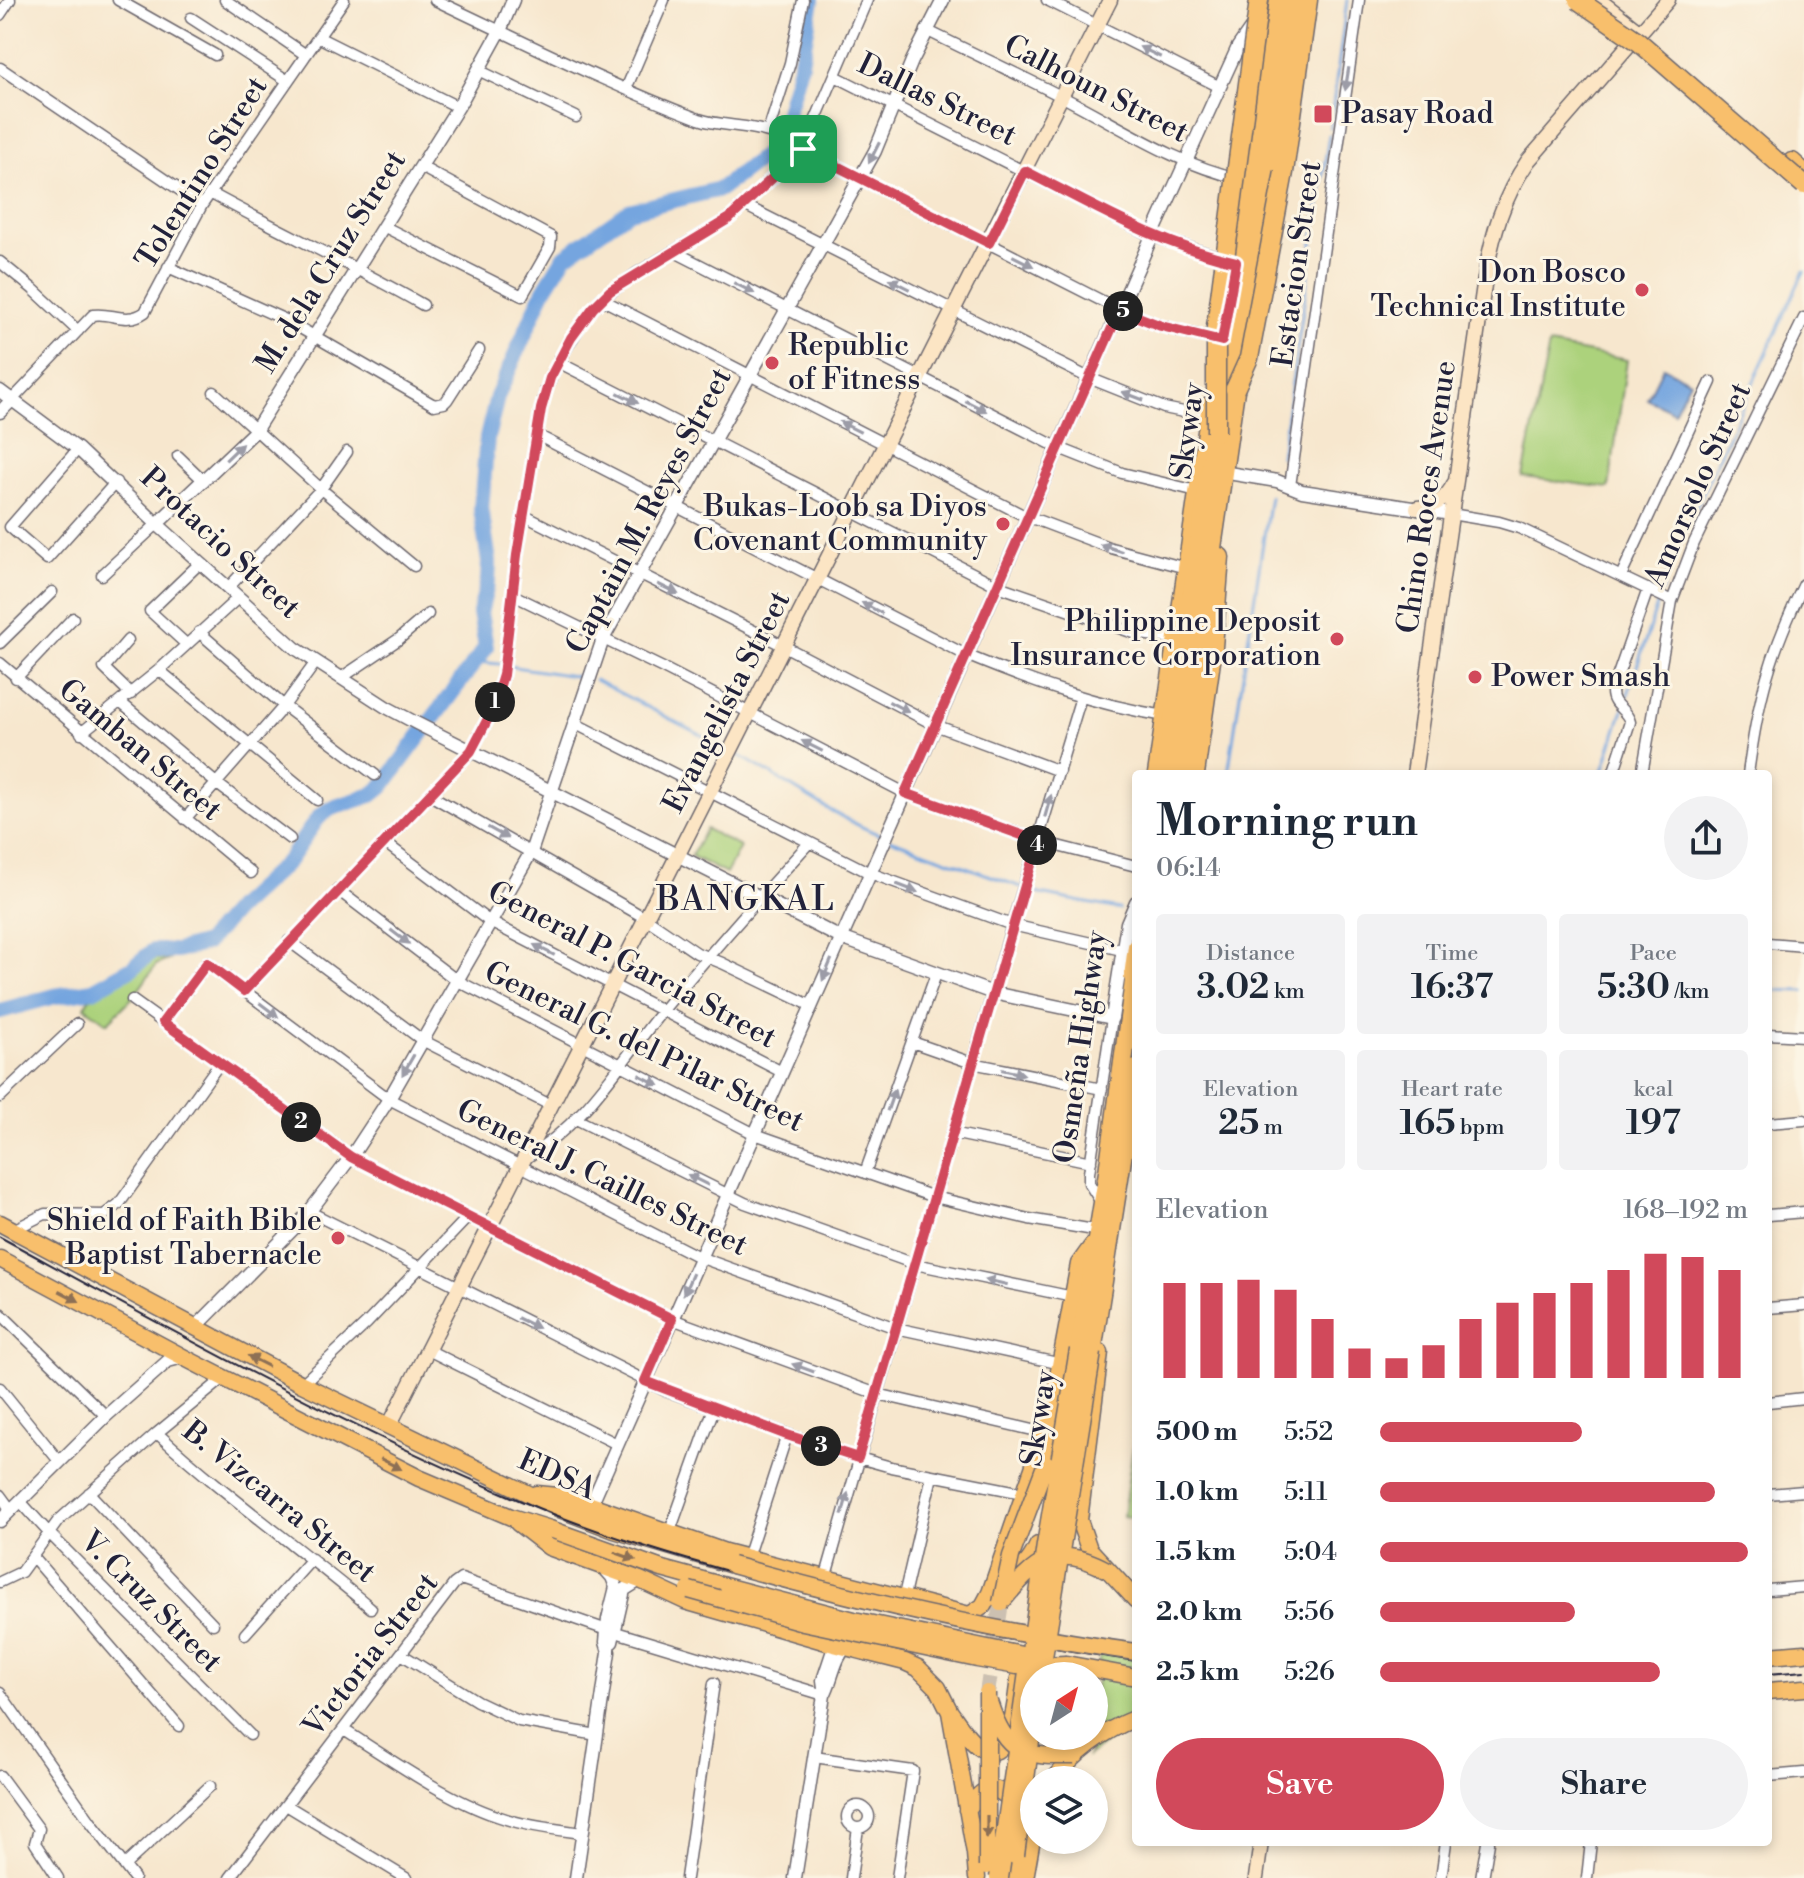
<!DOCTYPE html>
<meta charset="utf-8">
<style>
:root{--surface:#fff;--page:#f2f2f3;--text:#1f2937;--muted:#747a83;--accent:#d1495b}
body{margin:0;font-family:"Libre Bodoni",serif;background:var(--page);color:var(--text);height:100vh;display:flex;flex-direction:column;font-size:30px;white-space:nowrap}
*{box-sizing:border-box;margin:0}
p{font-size:26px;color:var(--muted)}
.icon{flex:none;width:44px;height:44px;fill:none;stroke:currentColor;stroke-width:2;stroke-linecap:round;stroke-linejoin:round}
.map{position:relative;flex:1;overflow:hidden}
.side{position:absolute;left:1132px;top:770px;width:640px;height:1076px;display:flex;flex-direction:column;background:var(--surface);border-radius:8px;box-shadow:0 4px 12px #0003}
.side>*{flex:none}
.needle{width:52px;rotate:36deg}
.tools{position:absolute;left:1020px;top:1662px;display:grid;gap:16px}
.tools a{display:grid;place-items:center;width:88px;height:88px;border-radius:50%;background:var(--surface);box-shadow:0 4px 12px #0003;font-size:40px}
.pin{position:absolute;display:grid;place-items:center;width:68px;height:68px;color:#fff;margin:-34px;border-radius:16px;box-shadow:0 4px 12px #0006}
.km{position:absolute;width:40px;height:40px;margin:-20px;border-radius:50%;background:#222;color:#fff;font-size:22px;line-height:40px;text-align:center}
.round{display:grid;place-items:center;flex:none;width:84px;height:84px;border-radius:42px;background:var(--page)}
.summary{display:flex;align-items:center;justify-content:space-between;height:136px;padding:0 24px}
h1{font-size:44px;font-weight:600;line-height:60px}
.metrics{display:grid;grid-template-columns:repeat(3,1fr);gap:12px;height:136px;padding:8px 24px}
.metrics div{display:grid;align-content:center;border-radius:8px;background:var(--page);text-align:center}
.metrics b{font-size:34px;font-weight:600}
.metrics small{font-size:22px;font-weight:400}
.metrics p{font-size:22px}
.chart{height:224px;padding:16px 24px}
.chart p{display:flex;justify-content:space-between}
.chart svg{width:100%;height:144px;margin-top:8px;stroke:var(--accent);stroke-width:6}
.cta{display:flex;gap:16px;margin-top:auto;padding:16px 24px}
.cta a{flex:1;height:92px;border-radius:48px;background:var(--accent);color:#fff;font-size:32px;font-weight:600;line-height:92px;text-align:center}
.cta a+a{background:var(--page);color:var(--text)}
ul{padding:0 24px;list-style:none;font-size:26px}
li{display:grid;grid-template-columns:128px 96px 1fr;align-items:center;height:60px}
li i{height:20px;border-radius:10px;background:var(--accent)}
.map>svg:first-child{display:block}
.green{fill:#acd27c;stroke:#677a5c;stroke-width:2}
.water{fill:#74a5df;stroke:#4b648d;stroke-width:2}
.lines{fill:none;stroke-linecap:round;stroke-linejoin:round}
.stream{stroke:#74a5df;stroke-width:3}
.river{stroke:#74a5df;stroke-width:16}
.trunk-tunnel{stroke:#ccc0b1;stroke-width:16;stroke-dasharray:16 8;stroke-linecap:butt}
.minor-casing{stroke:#6d676e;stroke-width:13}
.tertiary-casing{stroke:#6d676e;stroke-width:15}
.secondary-casing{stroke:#6d676e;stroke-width:17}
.primary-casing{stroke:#6d676e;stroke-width:19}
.trunk-casing{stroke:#6d676e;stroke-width:19}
.motorway-casing{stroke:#6d676e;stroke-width:21}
.minor{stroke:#fff;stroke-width:10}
.tertiary{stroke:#fff;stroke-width:12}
.secondary{stroke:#fce5c4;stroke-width:14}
.primary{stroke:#f8bf6c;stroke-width:16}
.trunk{stroke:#f8bf6c;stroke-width:16}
.motorway{stroke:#f8bf6c;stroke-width:18}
.tram{stroke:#22223b;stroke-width:2}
.primary-bridge-casing{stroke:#6d676e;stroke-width:19;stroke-linecap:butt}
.trunk-bridge-casing{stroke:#6d676e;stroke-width:19;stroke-linecap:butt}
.motorway-bridge-casing{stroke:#6d676e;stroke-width:21;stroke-linecap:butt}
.primary-bridge{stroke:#f8bf6c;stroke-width:16}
.trunk-bridge{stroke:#f8bf6c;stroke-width:16}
.motorway-bridge{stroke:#f8bf6c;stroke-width:18}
.oneway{fill:#9c9ca7}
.oneway2{fill:#8d7054}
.route-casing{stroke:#fff;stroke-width:16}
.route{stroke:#d1495b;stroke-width:10}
.poi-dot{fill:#d1495b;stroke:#fcf5e5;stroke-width:3}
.labels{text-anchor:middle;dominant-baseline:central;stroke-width:6;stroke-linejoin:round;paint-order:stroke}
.street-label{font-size:30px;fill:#22223b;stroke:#fcf5e5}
.poi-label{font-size:30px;fill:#22223b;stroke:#fcf5e5;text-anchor:end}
.quarter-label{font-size:34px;letter-spacing:2px;fill:#22223b;stroke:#fcf5e5}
</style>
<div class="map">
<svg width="1804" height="1878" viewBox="0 0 1804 1878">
<rect width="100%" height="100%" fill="#fcf5e5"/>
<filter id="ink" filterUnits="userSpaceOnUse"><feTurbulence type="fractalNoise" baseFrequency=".0125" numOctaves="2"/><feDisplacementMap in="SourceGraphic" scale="16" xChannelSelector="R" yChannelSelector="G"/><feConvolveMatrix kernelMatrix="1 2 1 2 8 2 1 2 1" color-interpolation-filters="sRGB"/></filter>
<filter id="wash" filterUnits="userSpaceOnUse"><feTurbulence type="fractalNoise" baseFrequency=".006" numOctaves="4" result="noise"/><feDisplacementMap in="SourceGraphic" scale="32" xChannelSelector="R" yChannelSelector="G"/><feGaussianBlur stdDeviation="1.8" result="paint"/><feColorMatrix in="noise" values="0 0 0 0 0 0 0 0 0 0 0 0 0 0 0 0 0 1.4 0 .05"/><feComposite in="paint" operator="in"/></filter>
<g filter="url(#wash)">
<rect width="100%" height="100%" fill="#f7e7ce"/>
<path class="green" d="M1549,345L1627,360L1609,488L1523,477Z
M706,829L740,847L726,874L691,856Z
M153,958L168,960L156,965L135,995L107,1023L85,1007L88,1000Z
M1136,1428V1518L1123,1516Z
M1100,1653L1136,1657V1728L1111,1739L1088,1756L1094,1736V1703Z"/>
<path class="water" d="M1663,367L1690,381L1674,412L1647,399Z"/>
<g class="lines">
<path class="stream" d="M1330,128L1347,0
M1281,456L1329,135
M1662,592L1669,567L1804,271
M476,662L500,664
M508,666L587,678
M595,680L726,748
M736,754C785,780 831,816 883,836
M1228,774L1270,496
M1602,774L1659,599
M890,839L1040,894L1119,909
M1768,990L1804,991"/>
<path class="river" d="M0,1011L55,996L93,990L132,968L153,951H177L206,943L237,908L288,861L318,818L329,809L372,795L382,787L486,647L480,613L488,580L489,562L481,509L487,438L497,397L544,290L565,256L629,211L720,189L770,151L780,138L783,126L801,62L812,0"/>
</g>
</g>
<g filter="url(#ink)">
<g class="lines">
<path class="trunk-tunnel" d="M987,1693L1001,1603"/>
<defs>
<path id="minor" d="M118,0L215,55
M225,0L306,55
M435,0C522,41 609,85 699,119C722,127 747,124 771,133L1120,310L1161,326L1220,341
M1047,0L1220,87
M0,15L10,0
M191,18L288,81
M926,30C976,55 1027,78 1076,104C1129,132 1180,165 1238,178
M318,37L458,107
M0,68L202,205
M478,70L576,117
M835,76L1152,236L1226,259
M626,89L664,0
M768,132L790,63L803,0
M210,193C281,232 353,265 423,305
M744,205L1089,378L1164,408L1208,417
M383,226L522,296L550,247L551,237L421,167
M675,252L1059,448L1122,473L1197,491
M0,262L33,289L78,331
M168,267L288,321L434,405L444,403L447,400L479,350
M601,299L1021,514L1111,548L1186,568
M558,362L998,586L1134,633L1176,639
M214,392L321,489L414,566
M13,399L93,315C111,312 127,325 145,312L202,205L344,0
M537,435L966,655C1031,682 1096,705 1165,716
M78,449L10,527L47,559L116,482
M178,456L204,481
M1290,486L1359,0
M1451,514L1499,522L1519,528L1672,601
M523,515L784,646L935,725L1059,771
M102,575L157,524
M1621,576L1711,382
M228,588L321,489L347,452
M513,595L665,669L905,793L1038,841L1136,866
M199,632L284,706L375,775
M128,640L104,668L131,694
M0,643L52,592
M186,644L150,611L200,563
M0,663L251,873
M159,670L317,800
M16,678L73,618
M341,678L399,639L428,614
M120,702L216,783L290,839
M574,723L870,873L1012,925L1122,950
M81,733L159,670L239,597
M1613,774L1630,722C1627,709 1612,707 1612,692L1648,589
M1642,774L1672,601L1694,543L1804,318
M1748,774C1758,699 1770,653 1804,584
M430,795L647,919L697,953L722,963L812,1006
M185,819L284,706L316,662
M384,842L490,922L782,1072
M338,890L456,980L755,1134L934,1197L1029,1219L1094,1230
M289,941L422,1040L552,1106
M1768,943L1804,946
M244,991L471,751L492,711L503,675L517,555L541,409L546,390L558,362L583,321L601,299L637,273L730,218L803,149L867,0
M132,1000L351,1157L672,1319L877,1394L1046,1433
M163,1022L207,963L389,1099L699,1257L896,1328L1062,1364
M1768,1034L1804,1036
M912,1042L972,1063L1102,1089
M0,1097L77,1024
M576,1119L745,1203L915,1264L1073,1297
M1768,1123L1804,1120
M952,1133L1091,1162
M526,1158C585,1124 620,1062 663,1010C710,953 759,898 809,843
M865,1173L936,974
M1099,1199L1089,1183V1173L1112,1018
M310,1212L664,1390L834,1451L891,1467L1023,1493
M1768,1215L1804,1212
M13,1230L45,1214L104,1215L119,1204L219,1064
M1768,1308L1804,1305
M0,1313L106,1416
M426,1349L617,1444
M302,1384L367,1323L468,1217
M0,1388L59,1461
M1768,1402L1804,1398
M157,1433C224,1495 301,1549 371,1608
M89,1493L213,1624
M1768,1494L1804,1491
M0,1495L11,1510
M20,1501L49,1533L250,1735
M669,1534L714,1408
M33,1557L179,1726
M747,1558L787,1435
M825,1579L1012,925L1081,697
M0,1582L21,1572L58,1521L157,1433L224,1378
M1768,1590L1804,1587
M903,1600L932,1476
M609,1630L824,1695L822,1680L834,1644
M245,1634L312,1559
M401,1654L477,1701L519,1721L597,1735
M0,1693L90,1821L134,1878
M344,1730C388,1758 448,1800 497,1816C524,1826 554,1829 583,1833
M814,1757L913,1771L897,1878
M0,1776L39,1829L35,1843L58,1878
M1768,1776L1804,1773
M286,1805L406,1878
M847 1817a11 11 0 1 1 22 0a11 11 0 1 1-22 0Z
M125,1865L210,1786
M230,1878L454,1584L461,1579L601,1628
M686,1878L714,1683
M851,1878L858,1828
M1441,1878L1446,1842
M1587,1878L1591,1842"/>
<path id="tertiary" d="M0,391L78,449L157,524L295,648L386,707L416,723L841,938L993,993L1112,1018L1127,923L1136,902
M0,412L13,399
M1228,473L1277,481L1302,491L1451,514
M157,524L255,431L458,107L500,31L513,0
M195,1328L306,1216L351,1157L389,1099L531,852L603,639L875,151L912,61L943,0
M590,1507L1152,236L1238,47L1256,21
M0,1521L106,1416L168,1361L183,1357
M612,1642L624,1590L640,1580
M576,1878L609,1652L606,1642L608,1619L616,1587L612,1577L604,1568
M795,1878L824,1695C832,1681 834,1658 846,1647
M1482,1878L1488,1842"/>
<path id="secondary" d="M1599,0L1640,32
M1417,508C1434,507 1446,500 1454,484
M1414,774L1485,278C1492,235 1503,197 1528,161L1668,0
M389,1426L1110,0
M1256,1878L1261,1842"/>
<path id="primary" d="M1156,774L1210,404
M1132,977L1136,946
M1046,1463L1060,1418
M999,1566C1017,1583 1031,1560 1038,1545
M970,1615L983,1606L990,1593L1050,1419L1079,1264L1092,1246"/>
<path id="trunk" d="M0,1223L302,1384L562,1510L614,1530L732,1565
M0,1259L183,1357L419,1478L511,1517L550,1529L662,1569L728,1587
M1100,1352L1079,1520L1089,1549L1136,1600
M537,1494L568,1497L725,1552L969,1615
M518,1523L549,1547L640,1580L685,1601L834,1644L905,1662L918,1668L938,1688L950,1712L975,1853L977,1878
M1768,1656L1804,1653
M1066,1664L1136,1677
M1768,1691L1804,1688
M950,1712C958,1723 967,1738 979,1747C1012,1771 1016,1696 1019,1678
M1054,1780C1075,1752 1103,1731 1136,1718
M967,1810C983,1786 996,1780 1014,1806
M1013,1878L1018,1844
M1025,1878L1034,1827"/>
<path id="motorway" d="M1792,162L1804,173
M1284,172L1308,0
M1221,391L1279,0
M1165,774L1218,417
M1179,774L1292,0
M1195,774L1213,647L1220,557
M1079,1350L1108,1172L1136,967
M1092,1352L1136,1069"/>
</defs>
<use href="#minor" class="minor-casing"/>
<use href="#tertiary" class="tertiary-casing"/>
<use href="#secondary" class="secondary-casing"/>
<use href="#primary" class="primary-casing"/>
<use href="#trunk" class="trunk-casing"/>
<use href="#motorway" class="motorway-casing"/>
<use href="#minor" class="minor"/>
<use href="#tertiary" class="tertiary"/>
<use href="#secondary" class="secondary"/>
<use href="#primary" class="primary"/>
<use href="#trunk" class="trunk"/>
<use href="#motorway" class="motorway"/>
<path class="tram" d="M0,1237C169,1329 337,1423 514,1498C604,1537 699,1564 794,1589C907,1619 1021,1645 1136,1661
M1768,1674L1804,1671"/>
<defs>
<path id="primary-bridge" d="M1001,1603L1011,1556L1046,1463"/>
<path id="trunk-bridge" d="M732,1565C864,1602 1000,1633 1136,1652
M728,1587L854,1620L1041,1659
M689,1590L803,1622L977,1659L1017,1666L1066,1664
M1001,1603C1034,1563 1055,1541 1107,1570
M987,1693V1866
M989,1702C1006,1754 1024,1757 1074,1756"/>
<path id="motorway-bridge" d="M1578,0L1639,42L1804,185
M1235,389L1249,358L1284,172
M1216,432V327L1259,0
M1040,1676L1092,1352
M1015,1855L1032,1726
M999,1878L1046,1545L1079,1350"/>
</defs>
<use href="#primary-bridge" class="primary-bridge-casing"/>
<use href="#trunk-bridge" class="trunk-bridge-casing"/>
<use href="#motorway-bridge" class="motorway-bridge-casing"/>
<use href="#primary-bridge" class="primary-bridge"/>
<use href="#trunk-bridge" class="trunk-bridge"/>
<use href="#motorway-bridge" class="motorway-bridge"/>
</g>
<defs><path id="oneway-solid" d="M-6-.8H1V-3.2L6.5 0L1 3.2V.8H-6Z" transform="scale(2)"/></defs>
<g class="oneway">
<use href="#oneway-solid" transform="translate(1150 52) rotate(-154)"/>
<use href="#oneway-solid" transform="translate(1347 79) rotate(99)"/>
<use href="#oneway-solid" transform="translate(874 153) rotate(117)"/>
<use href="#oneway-solid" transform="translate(1023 261) rotate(27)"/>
<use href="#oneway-solid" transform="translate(899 284) rotate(-153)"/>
<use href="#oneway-solid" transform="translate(744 288) rotate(27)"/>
<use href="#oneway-solid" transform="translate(1133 396) rotate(-159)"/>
<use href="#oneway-solid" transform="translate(628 398) rotate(27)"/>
<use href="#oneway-solid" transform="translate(976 406) rotate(27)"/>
<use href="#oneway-solid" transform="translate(850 427) rotate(-153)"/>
<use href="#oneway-solid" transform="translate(234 452) rotate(-44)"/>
<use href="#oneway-solid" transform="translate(1111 548) rotate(-162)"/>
<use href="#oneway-solid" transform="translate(668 589) rotate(26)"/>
<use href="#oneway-solid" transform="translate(872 608) rotate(-152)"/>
<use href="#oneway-solid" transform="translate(899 707) rotate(28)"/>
<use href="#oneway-solid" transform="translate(812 746) rotate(-153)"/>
<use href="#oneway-solid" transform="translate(1048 806) rotate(-74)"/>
<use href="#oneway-solid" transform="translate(498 833) rotate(29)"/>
<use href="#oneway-solid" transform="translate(907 888) rotate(21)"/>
<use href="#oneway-solid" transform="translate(400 937) rotate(37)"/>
<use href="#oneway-solid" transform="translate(544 950) rotate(-153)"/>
<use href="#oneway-solid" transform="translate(827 970) rotate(113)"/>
<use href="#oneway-solid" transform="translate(269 1010) rotate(37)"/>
<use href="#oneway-solid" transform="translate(408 1065) rotate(120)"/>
<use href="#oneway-solid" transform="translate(1013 1072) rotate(12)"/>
<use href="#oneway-solid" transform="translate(649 1080) rotate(27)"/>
<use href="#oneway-solid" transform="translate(891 1100) rotate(-71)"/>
<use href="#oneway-solid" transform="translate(698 1180) rotate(-153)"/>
<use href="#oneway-solid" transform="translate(996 1282) rotate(-167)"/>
<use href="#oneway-solid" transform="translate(688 1284) rotate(114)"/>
<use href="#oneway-solid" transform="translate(528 1323) rotate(26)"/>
<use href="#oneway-solid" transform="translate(803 1368) rotate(-160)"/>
<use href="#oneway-solid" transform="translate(845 1504) rotate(-75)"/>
</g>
<g class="oneway2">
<use href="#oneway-solid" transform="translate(69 1296) rotate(28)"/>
<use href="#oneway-solid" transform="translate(258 1361) rotate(-153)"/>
<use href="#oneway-solid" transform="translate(391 1464) rotate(27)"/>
<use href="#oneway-solid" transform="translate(625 1556) rotate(19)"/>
<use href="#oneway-solid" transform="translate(987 1827) rotate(90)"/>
</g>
</g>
<g class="lines" filter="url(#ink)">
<defs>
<path id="route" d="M803,149L989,243L1025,171C1094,206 1160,245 1236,262L1222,341L1161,326L1120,310L905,793L1038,841L858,1458L787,1435L645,1381L672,1319L351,1157L163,1022L207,963L244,991L471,751L492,711L503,675L517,555L541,409L550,378L571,338L593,308L610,291L730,218Z"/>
</defs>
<use href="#route" class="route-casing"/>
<use href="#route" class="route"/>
</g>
<g class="poi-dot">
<rect x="1313" y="104" width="20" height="20" rx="4"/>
<circle cx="1642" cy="290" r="8"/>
<circle cx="772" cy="363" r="8"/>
<circle cx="1003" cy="524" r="8"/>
<circle cx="1337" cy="639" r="8"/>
<circle cx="1475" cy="677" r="8"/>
<circle cx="338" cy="1238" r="8"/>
</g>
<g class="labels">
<g class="street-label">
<text transform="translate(1096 89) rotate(27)">Calhoun Street</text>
<text transform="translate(937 100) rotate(26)">Dallas Street</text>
<text transform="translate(202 173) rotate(-58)">Tolentino Street</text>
<text transform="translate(331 262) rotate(-58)">M. dela Cruz Street</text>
<text transform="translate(1297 264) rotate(-82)">Estacion Street</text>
<text transform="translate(1188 431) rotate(-82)">Skyway</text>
<text transform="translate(1698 485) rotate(-66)">Amorsolo Street</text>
<text transform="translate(1427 497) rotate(-82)">Chino Roces Avenue</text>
<text transform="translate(649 511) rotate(-62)">Captain M. Reyes Street</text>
<text transform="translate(220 543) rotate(43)">Protacio Street</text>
<text transform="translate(727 702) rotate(-63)">Evangelista Street</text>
<text transform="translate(140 750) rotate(40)">Gamban Street</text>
<text transform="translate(632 965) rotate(28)">General P. Garcia Street</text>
<text transform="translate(644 1047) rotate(26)">General G. del Pilar Street</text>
<text transform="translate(1081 1047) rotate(-82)">Osmeña Highway</text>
<text transform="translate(602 1178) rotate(26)">General J. Cailles Street</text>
<text transform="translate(1039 1418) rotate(-81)">Skyway</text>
<text transform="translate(557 1475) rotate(24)">EDSA</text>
<text transform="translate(279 1502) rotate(39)">B. Vizcarra Street</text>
<text transform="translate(151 1602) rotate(45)">V. Cruz Street</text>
<text transform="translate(371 1655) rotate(-52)">Victoria Street</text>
</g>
<g class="poi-label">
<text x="1341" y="114" text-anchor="start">Pasay Road</text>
<text x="1626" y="273">Don Bosco<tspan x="1626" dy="34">Technical Institute</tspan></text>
<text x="788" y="346" text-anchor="start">Republic<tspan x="788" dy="34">of Fitness</tspan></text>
<text x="987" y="507">Bukas-Loob sa Diyos<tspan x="987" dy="34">Covenant Community</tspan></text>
<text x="1321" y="622">Philippine Deposit<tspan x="1321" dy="34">Insurance Corporation</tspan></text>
<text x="1491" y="677" text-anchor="start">Power Smash</text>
<text x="322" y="1221">Shield of Faith Bible<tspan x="322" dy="34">Baptist Tabernacle</tspan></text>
</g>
<g class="quarter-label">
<text x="746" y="900">BANGKAL</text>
</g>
</g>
</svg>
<div class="tools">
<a><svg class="needle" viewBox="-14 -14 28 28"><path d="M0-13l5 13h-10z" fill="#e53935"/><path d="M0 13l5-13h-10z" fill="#747a83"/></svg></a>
<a><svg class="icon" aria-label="layers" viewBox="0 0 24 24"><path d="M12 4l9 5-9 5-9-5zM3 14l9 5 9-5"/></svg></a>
</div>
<div class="pin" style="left:803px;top:149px;background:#1e9e55"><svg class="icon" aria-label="arrive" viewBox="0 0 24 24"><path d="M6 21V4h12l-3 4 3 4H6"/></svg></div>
<b class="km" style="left:495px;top:702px">1</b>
<b class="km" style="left:301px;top:1122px">2</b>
<b class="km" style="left:821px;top:1446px">3</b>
<b class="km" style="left:1037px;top:845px">4</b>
<b class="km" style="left:1123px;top:311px">5</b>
<section class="side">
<div class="summary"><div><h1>Morning run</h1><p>06:14</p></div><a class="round"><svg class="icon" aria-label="share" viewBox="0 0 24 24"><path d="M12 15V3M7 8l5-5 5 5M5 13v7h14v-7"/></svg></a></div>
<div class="metrics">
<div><p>Distance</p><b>3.02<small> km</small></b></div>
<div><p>Time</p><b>16:37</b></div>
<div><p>Pace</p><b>5:30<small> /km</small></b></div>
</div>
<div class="metrics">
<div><p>Elevation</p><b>25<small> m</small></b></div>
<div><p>Heart rate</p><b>165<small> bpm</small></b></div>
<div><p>kcal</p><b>197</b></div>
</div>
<div class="chart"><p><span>Elevation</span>168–192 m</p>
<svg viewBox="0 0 160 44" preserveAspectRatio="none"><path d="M5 44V15M15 44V15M25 44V14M35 44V17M45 44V26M55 44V35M65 44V38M75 44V34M85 44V26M95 44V21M105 44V18M115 44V15M125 44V11M135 44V6M145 44V7M155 44V11"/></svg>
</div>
<ul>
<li><b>500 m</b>5:52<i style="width:55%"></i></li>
<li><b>1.0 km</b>5:11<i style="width:91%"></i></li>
<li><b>1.5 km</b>5:04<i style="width:100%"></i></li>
<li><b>2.0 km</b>5:56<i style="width:53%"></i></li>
<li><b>2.5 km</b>5:26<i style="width:76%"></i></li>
</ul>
<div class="cta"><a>Save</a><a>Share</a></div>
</section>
</div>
